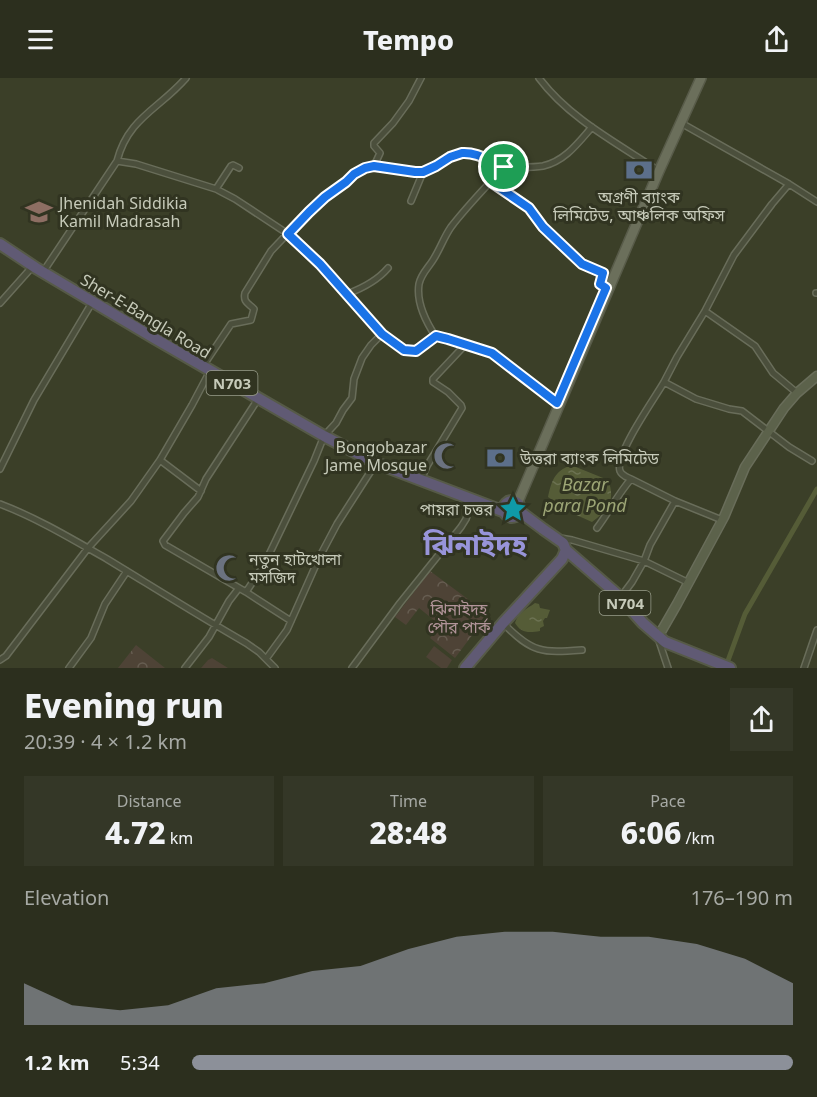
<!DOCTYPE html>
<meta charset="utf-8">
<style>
:root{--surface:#2c2f1e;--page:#343727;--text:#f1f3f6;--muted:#a6a9a4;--accent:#8c9099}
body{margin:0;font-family:"Noto Sans","Noto Sans Bengali",sans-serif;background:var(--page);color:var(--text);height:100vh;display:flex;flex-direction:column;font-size:22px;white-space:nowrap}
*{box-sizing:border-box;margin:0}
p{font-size:20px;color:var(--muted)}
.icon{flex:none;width:33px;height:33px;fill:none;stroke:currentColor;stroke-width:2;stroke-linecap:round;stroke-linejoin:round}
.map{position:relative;height:590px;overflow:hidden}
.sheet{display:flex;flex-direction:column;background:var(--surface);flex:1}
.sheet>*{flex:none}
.pin{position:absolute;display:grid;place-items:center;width:51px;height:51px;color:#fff;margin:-26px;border:3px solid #fff;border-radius:50%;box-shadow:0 2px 6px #0007}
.round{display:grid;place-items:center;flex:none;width:63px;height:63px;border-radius:0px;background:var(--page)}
.head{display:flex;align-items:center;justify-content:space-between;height:102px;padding:0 24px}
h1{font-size:33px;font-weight:800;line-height:45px}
.metrics{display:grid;grid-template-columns:repeat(3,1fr);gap:9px;height:102px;padding:6px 24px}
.metrics div{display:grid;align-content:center;border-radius:0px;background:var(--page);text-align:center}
.metrics b{font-size:30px;font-weight:800}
.metrics small{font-size:16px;font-weight:400}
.metrics p{font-size:16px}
.chart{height:168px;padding:12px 24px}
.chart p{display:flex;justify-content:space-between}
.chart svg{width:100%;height:108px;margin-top:6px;fill:var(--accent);opacity:.7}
ul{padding:0 24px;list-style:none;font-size:20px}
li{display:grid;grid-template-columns:96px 72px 1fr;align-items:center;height:45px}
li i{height:15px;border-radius:8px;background:var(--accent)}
header{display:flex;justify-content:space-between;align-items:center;height:78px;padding:0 24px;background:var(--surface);font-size:27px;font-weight:800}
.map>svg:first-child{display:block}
.park{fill:url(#park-crowns)}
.pitch{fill:#4e4336}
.water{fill:url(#water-ripples)}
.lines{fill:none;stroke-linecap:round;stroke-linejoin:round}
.canal{stroke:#555c37;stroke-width:5}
.street-casing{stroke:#696d5a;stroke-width:8}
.secondary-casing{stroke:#696d5a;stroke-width:11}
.primary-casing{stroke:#585b49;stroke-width:12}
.highway-casing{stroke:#565a47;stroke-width:14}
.street{stroke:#4b4f3c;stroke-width:5}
.secondary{stroke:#5c624b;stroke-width:8}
.primary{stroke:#6b6f5b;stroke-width:9}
.highway{stroke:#605a74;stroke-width:10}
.route-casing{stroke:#fff;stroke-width:12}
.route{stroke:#1a73e8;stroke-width:8}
.labels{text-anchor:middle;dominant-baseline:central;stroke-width:6;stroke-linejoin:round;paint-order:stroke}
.shield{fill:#313421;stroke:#999d8b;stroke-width:1.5}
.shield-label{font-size:15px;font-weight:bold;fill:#c6cab9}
.poi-label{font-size:16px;fill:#c6cab9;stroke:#313421;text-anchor:start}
.street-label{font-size:16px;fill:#c6cab9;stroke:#313421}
.park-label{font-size:16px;fill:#b2959a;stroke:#313421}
.water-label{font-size:18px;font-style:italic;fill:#9ca575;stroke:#313421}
.town-label{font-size:28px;font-weight:bold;fill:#9894d9;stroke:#313421}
</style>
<header><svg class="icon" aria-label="menu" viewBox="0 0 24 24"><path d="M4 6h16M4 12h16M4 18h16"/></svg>Tempo<svg class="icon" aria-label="share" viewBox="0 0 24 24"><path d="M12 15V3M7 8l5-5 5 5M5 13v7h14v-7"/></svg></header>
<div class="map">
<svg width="817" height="590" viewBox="0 0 817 590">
<defs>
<pattern id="park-crowns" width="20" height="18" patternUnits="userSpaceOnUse" patternTransform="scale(1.5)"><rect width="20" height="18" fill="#4e4336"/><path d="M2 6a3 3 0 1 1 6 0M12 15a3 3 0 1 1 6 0" fill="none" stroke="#665d51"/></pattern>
<pattern id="water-ripples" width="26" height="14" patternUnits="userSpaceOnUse" patternTransform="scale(1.5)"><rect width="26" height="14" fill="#555c37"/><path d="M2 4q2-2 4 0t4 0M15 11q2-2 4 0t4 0" fill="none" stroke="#6c7252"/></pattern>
</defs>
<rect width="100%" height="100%" fill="#3b3f28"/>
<path class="park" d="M430,493L488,536L455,580L430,560L440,547L419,530L406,547L395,539Z
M136,567L165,590H118Z"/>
<path class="pitch" d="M434,568L452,582L447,590H441L426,579Z
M212,580L228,590H201L208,582Z"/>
<path class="water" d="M571,387L608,402C616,422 608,432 592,444L563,431L565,427L556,421L554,423L548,419C552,402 554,394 571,387Z
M535,525L539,526L540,530L550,532L547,540H545L543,543L544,548L540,550V553C528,555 521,555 515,545C518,534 527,531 535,525Z"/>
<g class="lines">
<path class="canal" d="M726,588L745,536L817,411"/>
<defs>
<path id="street" d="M539,0C568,39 615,64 656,91
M681,45L789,106L817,124
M117,83C128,40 159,31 186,0
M374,88C387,90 413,97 426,93C442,88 449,74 469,75C482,76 492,85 504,89
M491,104L529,130L543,149L582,186L603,196L599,205L605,210
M216,111L231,88L233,87L239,90
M411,123L423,94
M43,194L117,83L136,86L216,111L235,121L288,156L320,186L382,256L404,272L416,273L436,259L448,261L492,275L557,325
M816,215H817
M347,216C363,210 377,203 388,190
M0,225L33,188
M705,233L755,268L773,295L797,315
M436,259C426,244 416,225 419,206C421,196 428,190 433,182C440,171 444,159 451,149C467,128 486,109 504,89C516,89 530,90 543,88C565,83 578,65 592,49
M203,288L231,246L251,242L254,231C248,225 243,224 245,215L271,173L309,133L354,96L374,88L380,75L374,68V65L393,45L409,23L421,0
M664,304L677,279L705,233L734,177L772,126L789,106
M160,382L201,413
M0,391L34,322L93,223
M631,401C627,399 622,398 620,393C614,377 655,320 664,304L696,321L729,331L742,333L789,369L812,383
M421,402L427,388L462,330L461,327L448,314L433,304V301L465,267
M0,426C37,440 72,461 107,481C153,509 199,538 246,565L259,574L275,590
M597,450C609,434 618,416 631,401L675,423L722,442
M560,460L572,462L644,483L689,505
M239,510L165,467L163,463L184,435L198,419L206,401L258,321
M246,514L291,543
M620,520L632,504L644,483L650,467L675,423
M503,545C532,575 542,575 582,572
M658,560L668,590
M266,581L287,552L319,480L337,446L376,385
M0,582L6,578L88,470L131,423L160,382L192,327L210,293
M69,590L91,560L105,526L127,493
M185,590L209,559L229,523L239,510L246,514L264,487L314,383L324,358L336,345L343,332L352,320L354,301L362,280L371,267L382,256
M352,590L400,525L461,449L466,441L472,422
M804,590L817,552"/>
<path id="secondary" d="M658,559L677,526L724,439L745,389L784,330L797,315L817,298"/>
<path id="primary" d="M517,426L659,93L701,0"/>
<path id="highway" d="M0,166L36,190L154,260L324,358L376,385L505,434
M504 431a8 8 0 1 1 16 0a8 8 0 1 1-16 0Z
M566,472L618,517L643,545L665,564L730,590
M465,590L503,545L562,481L566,472L563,465L543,451L519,433"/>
</defs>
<use href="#street" class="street-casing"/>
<use href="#secondary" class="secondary-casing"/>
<use href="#primary" class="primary-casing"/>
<use href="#highway" class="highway-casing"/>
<use href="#street" class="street"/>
<use href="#secondary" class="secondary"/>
<use href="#primary" class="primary"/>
<use href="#highway" class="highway"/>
</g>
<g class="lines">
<defs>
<path id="route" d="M462,75C479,74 489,84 504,89L491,104L529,130L543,149L582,186L603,195L600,206L606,210L557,325L492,275L448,261L436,258L416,273L404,272L382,256L320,186L288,156L309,134L325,119L346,104L354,96L365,90L374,88L415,94H423L436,88L450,79Z"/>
</defs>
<use href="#route" class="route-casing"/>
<use href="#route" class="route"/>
</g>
<defs>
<symbol id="bank-bare" viewBox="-9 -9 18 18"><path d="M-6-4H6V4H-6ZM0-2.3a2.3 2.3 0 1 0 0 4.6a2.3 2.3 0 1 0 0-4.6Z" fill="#5c6f8a" stroke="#313421" stroke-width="2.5" paint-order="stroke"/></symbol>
<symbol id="university-bare" viewBox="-9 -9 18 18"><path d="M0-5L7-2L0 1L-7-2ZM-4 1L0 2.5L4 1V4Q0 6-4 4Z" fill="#8d6e63" stroke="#313421" stroke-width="2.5" paint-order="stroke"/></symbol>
<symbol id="mosque-bare" viewBox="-9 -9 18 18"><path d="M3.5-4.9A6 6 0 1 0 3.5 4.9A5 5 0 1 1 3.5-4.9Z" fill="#6b7280" stroke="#313421" stroke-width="2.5" paint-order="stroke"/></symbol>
<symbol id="sight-bare" viewBox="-9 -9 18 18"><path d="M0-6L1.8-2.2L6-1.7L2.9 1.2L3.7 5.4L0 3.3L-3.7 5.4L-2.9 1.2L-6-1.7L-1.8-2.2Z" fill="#0f9aa8" stroke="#313421" stroke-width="2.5" paint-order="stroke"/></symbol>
</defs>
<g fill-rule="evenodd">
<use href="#bank-bare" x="620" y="73" width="38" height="38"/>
<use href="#university-bare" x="20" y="115" width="38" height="38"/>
<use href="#mosque-bare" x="428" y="359" width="38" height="38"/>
<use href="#bank-bare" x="481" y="361" width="38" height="38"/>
<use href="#sight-bare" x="494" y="412" width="38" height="38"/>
<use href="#mosque-bare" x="210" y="471" width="38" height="38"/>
</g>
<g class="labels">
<g class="shield">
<rect x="206.5" y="293" width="51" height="24" rx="4.5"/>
<rect x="599.5" y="513" width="51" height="24" rx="4.5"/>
</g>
<g class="shield-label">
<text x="232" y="305">N703</text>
<text x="625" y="525">N704</text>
</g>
<g class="poi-label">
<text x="639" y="119" text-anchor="middle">অগ্রণী ব্যাংক<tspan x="639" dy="18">লিমিটেড, আঞ্চলিক অফিস</tspan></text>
<text x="59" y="125">Jhenidah Siddikia<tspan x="59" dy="18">Kamil Madrasah</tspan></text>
<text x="427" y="369" text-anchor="end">Bongobazar<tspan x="427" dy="18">Jame Mosque</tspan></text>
<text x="520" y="380">উত্তরা ব্যাংক লিমিটেড</text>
<text x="493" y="431" text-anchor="end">পায়রা চত্তর</text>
<text x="249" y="481">নতুন হাটখোলা<tspan x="249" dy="18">মসজিদ</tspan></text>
</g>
<g class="street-label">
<text transform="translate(146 238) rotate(31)">Sher-E-Bangla Road</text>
</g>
<g class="park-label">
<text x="459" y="531">ঝিনাইদহ<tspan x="459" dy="18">পৌর পার্ক</tspan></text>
</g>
<g class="water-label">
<text x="585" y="406">Bazar<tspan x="585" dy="21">para Pond</tspan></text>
</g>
<g class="town-label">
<text x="475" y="466">ঝিনাইদহ</text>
</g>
</g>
</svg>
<div class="pin" style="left:504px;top:89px;background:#1e9e55"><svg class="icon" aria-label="arrive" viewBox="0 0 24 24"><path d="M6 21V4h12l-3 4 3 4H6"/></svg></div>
</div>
<section class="sheet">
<div class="head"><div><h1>Evening run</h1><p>20:39 · 4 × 1.2 km</p></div><a class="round"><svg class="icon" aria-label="share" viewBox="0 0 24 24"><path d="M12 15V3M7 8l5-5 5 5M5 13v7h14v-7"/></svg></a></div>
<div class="metrics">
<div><p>Distance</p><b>4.72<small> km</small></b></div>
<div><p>Time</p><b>28:48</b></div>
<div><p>Pace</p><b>6:06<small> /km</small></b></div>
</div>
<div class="chart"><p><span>Elevation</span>176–190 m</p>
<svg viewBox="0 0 160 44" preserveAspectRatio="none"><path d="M0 44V27L10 36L20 38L30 36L40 29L50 27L60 22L70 20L80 13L90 8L100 6L110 6L120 8L130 8L140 11L150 17L160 27V44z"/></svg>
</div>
<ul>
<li><b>1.2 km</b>5:34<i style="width:100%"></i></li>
</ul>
</section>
